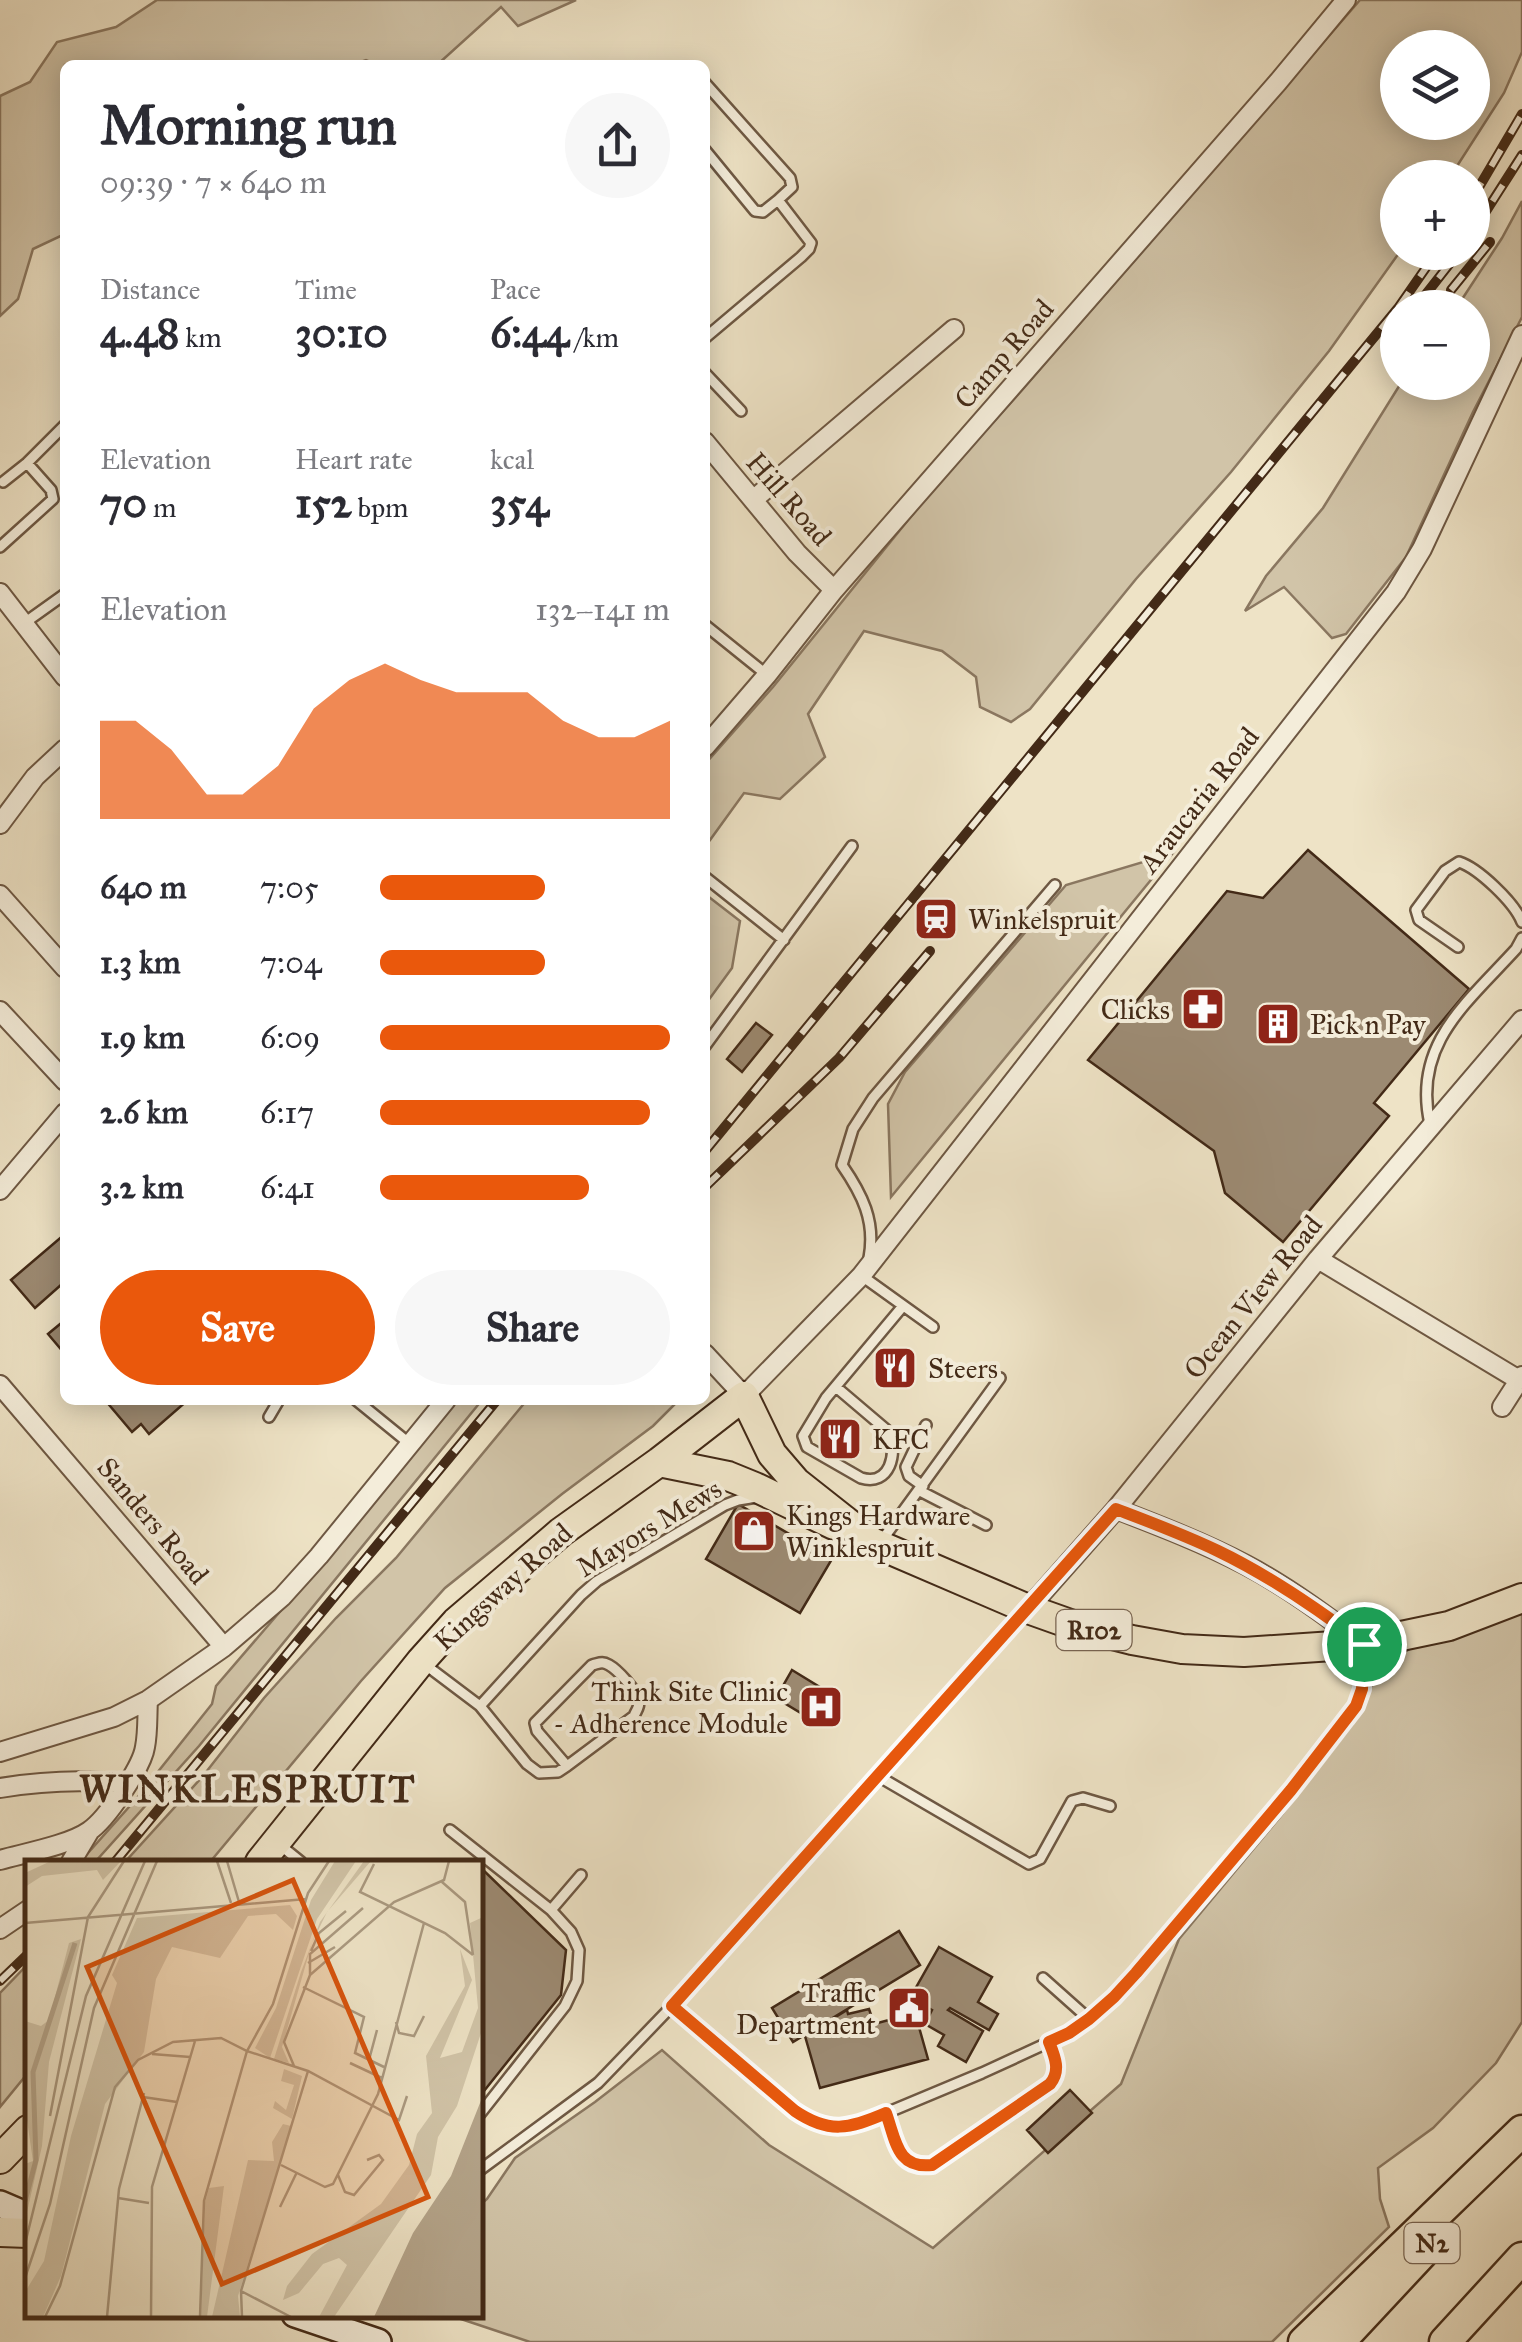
<!DOCTYPE html>
<meta charset="utf-8">
<style>
:root{--surface:#fff;--page:#f7f7f7;--text:#2b2b33;--muted:#7c7c81;--accent:#ea580c}
body{margin:0;font-family:"IM FELL Great Primer",serif;background:var(--page);color:var(--text);height:100vh;display:flex;flex-direction:column;font-size:38px;white-space:nowrap}
*{box-sizing:border-box;margin:0}
p{font-size:32px;color:var(--muted)}
.icon{flex:none;width:55px;height:55px;fill:none;stroke:currentColor;stroke-width:2;stroke-linecap:round;stroke-linejoin:round}
.map{position:relative;flex:1;overflow:hidden}
.details{position:absolute;left:60px;top:60px;width:650px;height:1345px;display:flex;flex-direction:column;background:var(--surface);border-radius:15px;box-shadow:0 5px 25px #0003}
.details>*{flex:none}
.controls{position:absolute;left:1380px;top:30px;display:grid;gap:20px}
.controls a{display:grid;place-items:center;width:110px;height:110px;border-radius:50%;background:var(--surface);box-shadow:0 5px 25px #0003;font-size:50px}
.pin{position:absolute;display:grid;place-items:center;width:85px;height:85px;color:#fff;margin:-42px;border:5px solid #fff;border-radius:50%;box-shadow:0 2px 10px #0007}
.round{display:grid;place-items:center;flex:none;width:105px;height:105px;border-radius:52px;background:var(--page)}
.headline{display:flex;align-items:center;justify-content:space-between;height:170px;padding:0 40px}
h1{font-size:55px;font-weight:700;line-height:75px}
.stats{display:grid;grid-template-columns:repeat(3,1fr);gap:15px;height:170px;padding:10px 40px}
.stats div{display:grid;align-content:center}
.stats b{font-size:42px;font-weight:700}
.stats small{font-size:28px;font-weight:400}
.stats p{font-size:28px}
.chart{height:280px;padding:20px 40px}
.chart p{display:flex;justify-content:space-between}
.chart svg{width:100%;height:180px;margin-top:10px;fill:var(--accent);opacity:.7}
.button{display:flex;gap:20px;margin-top:auto;padding:20px 40px}
.button a{flex:1;height:115px;border-radius:60px;background:var(--accent);color:#fff;font-size:40px;font-weight:700;line-height:115px;text-align:center}
.button a+a{background:var(--page);color:var(--text)}
ul{padding:0 40px;list-style:none;font-size:32px}
li{display:grid;grid-template-columns:160px 120px 1fr;align-items:center;height:75px}
li i{height:25px;border-radius:12px;background:var(--accent)}
.map>svg:first-child{display:block}
.green{fill:#d1c4a8;stroke:#8a7760;stroke-width:2.5;fill-rule:evenodd}
.building{fill:#9c8a72;stroke:#432a17;stroke-width:2.5}
.lines{fill:none;stroke-linecap:round;stroke-linejoin:round}
.lane-casing{stroke:#6e5843;stroke-width:14}
.street-casing{stroke:#6e5843;stroke-width:22}
.secondary-casing{stroke:#432a17;stroke-width:30}
.primary-casing{stroke:#432a17;stroke-width:32}
.highway-casing{stroke:#432a17;stroke-width:35}
.lane{stroke:#f4edda;stroke-width:9}
.street{stroke:#f4edda;stroke-width:18}
.secondary{stroke:#f4edda;stroke-width:25}
.primary{stroke:#eee3c6;stroke-width:28}
.highway{stroke:#eee3c6;stroke-width:30}
.rail-casing{stroke:#432a17;stroke-width:10}
.rail{stroke:#f4edda;stroke-width:6;stroke-dasharray:19;stroke-linecap:butt}
.route-casing{stroke:#fff;stroke-width:20}
.route{stroke:#ea580c;stroke-width:12}
.labels{text-anchor:middle;dominant-baseline:central;stroke-width:8;stroke-linejoin:round;paint-order:stroke}
.shield{fill:#f4edda;stroke:#786452;stroke-width:2.5}
.shield-label{font-size:25px;font-weight:bold;fill:#432a17}
.street-label{font-size:28px;fill:#432a17;stroke:#f4edda}
.poi-label{font-size:28px;fill:#432a17;stroke:#f4edda;text-anchor:start}
.district-label{font-size:38px;font-weight:bold;letter-spacing:2.5px;fill:#432a17;stroke:#f4edda}
.inset-river{fill:none;stroke:#b4a48a;stroke-width:5}
.inset-road{fill:none;stroke:#aa9980;stroke-width:2.5}
.view{fill:#d8540d;fill-opacity:0.15;stroke:#d8540d;stroke-width:5}
.inset-edge{fill:none;stroke:#432a17;stroke-width:5}
</style>
<div class="map">
<svg width="1522" height="2342" viewBox="0 0 1522 2342">
<rect width="100%" height="100%" fill="#eee3c6"/>
<filter id="stains"><feTurbulence type="fractalNoise" baseFrequency=".002" numOctaves="4"/><feColorMatrix values="0 0 0 0 .2 0 0 0 0 .09 0 0 0 0 .02 0 0 0 .5 -.17"/></filter>
<radialGradient id="worn" r=".72"><stop offset=".6" stop-color="#630" stop-opacity="0"/><stop offset="1" stop-color="#630" stop-opacity=".3"/></radialGradient>
<path class="green" d="M157,0H576L518,26L501,7L437,65H377L366,60L352,65H65V234L33,249L18,299L0,316V96L30,82L57,42L116,27Z
M1360,0H1522V52L1504,93L1450,177L1398,178L1399,253L1329,351L1231,472L1136,579L1030,709L1011,722L980,707L976,677L942,651L864,631L808,714L825,757L780,799L744,793L710,840L705,837V764L773,687L934,488L1023,389ZM1398,48H1472V122H1398Z
M1522,201V317L1473,412L1406,557L1346,634L1332,638L1284,587L1245,611L1266,576L1323,508L1401,383L1472,382V308L1457,307L1502,238Z
M1173,853L891,1197L888,1104L905,1072L1066,885Z
M705,894L740,921L732,968L705,1005Z
M454,1400H482L199,1746L95,1862H80L137,1798L212,1704L216,1686L357,1522Z
M527,1400H679L653,1426L562,1494L445,1588L361,1681L210,1862H125L203,1776L264,1698L336,1618L396,1558Z
M1522,1609V2022L1496,2063L1433,2128L1378,2168L1380,2199L1389,2227L1272,2342H530L449,2315L480,2314V2205L487,2199L515,2158L595,2102L662,2050L769,2145L933,2248L1121,2084L1179,1939L1280,1817L1352,1725L1370,1688L1392,1660L1419,1643Z
M27,1965V2074L0,2107V1993Z"/>
<path class="building" d="M1308,850L1469,989L1374,1103L1389,1116L1283,1242L1225,1193L1214,1151L1088,1060L1227,891L1263,898Z
M756,1023L772,1035L742,1072L727,1059Z
M65,1234V1287L62,1284L35,1308L11,1280Z
M65,1320V1354L48,1334Z
M105,1400H188L149,1434L141,1424L132,1432Z
M738,1504L832,1559L800,1613L706,1559Z
M792,1670L836,1697L819,1724L776,1698Z
M480,1867L566,1950L561,1995L480,2096Z
M899,1931L920,1965L793,2042L772,2008Z
M939,1947L992,1977L978,2002L998,2014L989,2030L950,2008L948,2010L983,2031L966,2062L938,2046L944,2035L925,2024L932,2010L910,1998Z
M869,2009L874,2024L915,2013L928,2059L820,2088L805,2036L847,2010L848,2014Z
M1070,2090L1092,2113L1048,2153L1027,2130Z"/>
<g class="lines">
<defs>
<path id="lane" d="M705,83L790,178L792,187L778,200
M705,150L755,211L763,212L778,200L811,243L809,249L801,257L705,338
M705,373L741,411
M3,482L27,463L65,425
M0,547L53,499L51,490L27,463
M23,624L65,594
M705,625L767,675
M705,877L784,940
M1458,947L1419,920L1416,910L1445,871L1459,862C1478,868 1514,902 1522,922
M705,1046L852,846
M1430,1124C1412,1044 1467,1003 1516,949L1522,938
M869,1258C876,1221 862,1194 842,1165L853,1129L873,1098L1055,885
M862,1276L933,1327
M836,1387L889,1432C898,1453 890,1487 861,1478L807,1447L803,1436L826,1398L903,1306
M356,1400L410,1444
M269,1417L279,1400
M923,1486L909,1476L906,1467L926,1425
M920,1491L986,1525
M880,1543L1000,1378
M423,1663L480,1706L527,1764L539,1773L558,1772L567,1766L634,1716C637,1709 640,1707 638,1699C635,1689 618,1670 609,1665C602,1661 600,1663 592,1665L535,1723L537,1731L567,1766
M480,1706L581,1595L597,1581L725,1505L738,1500L757,1497
M878,1776L1029,1864L1040,1859L1072,1801L1083,1798L1110,1806
M450,1830L551,1910L571,1932L579,1950L577,1981L565,2006L480,2114
M280,1845L301,1862
M551,1910L581,1875
M1043,1978L1089,2019
M672,2006L795,2111L810,2121L833,2128L860,2124L982,2073L1069,2033L1089,2019L1136,1973L1291,1790L1352,1713L1363,1689L1364,1647
M885,2113C896,2140 897,2169 932,2165L1050,2084C1061,2071 1055,2057 1049,2042
M480,2170L598,2083L672,2006L1026,1611"/>
<path id="street" d="M705,442L797,553L834,590
M753,500L954,329
M0,593L65,677
M705,747L767,675L834,590L1278,82L1346,0
M0,824L35,777L65,749
M0,895L65,968
M0,1011L65,1081
M0,1190L65,1113
M1318,1259L1519,1380
M705,1354L744,1396L861,1276L1396,592L1422,549L1522,335
M0,1385L224,1647
M1502,1407L1522,1376
M1116,1509C1160,1526 1204,1543 1246,1565C1288,1587 1326,1615 1363,1644
M1028,1609L1116,1509L1318,1259L1522,1020
M0,1752L114,1717L148,1700L224,1647L282,1597L319,1556L446,1400
M0,1788C43,1781 84,1779 127,1784
M0,1860C25,1853 69,1845 89,1831C106,1820 142,1767 145,1747C148,1732 147,1716 148,1700
M71,1862L89,1832
M0,1929L28,1910"/>
<path id="secondary" d="M0,2204L28,2216
M295,2314L378,2342"/>
<path id="primary" d="M659,1462L728,1476L755,1487L834,1525
M260,1862L421,1661L456,1622L561,1532L659,1462L744,1396L772,1454L796,1482L872,1542L1028,1609L1073,1625L1132,1640L1182,1649L1244,1652L1363,1644L1449,1626L1522,1598
M0,2159L28,2130
M0,2232L28,2233"/>
<path id="highway" d="M1304,2342L1522,2131
M1339,2342L1422,2253
M1445,2342L1522,2258"/>
</defs>
<use href="#lane" class="lane-casing"/>
<use href="#street" class="street-casing"/>
<use href="#secondary" class="secondary-casing"/>
<use href="#primary" class="primary-casing"/>
<use href="#highway" class="highway-casing"/>
<use href="#lane" class="lane"/>
<use href="#street" class="street"/>
<use href="#secondary" class="secondary"/>
<use href="#primary" class="primary"/>
<use href="#highway" class="highway"/>
<defs>
<path id="rail" d="M1472,199L1522,114
M1472,233L1522,155
M1451,290L1490,242
M1398,308L1437,252
M1415,308L1459,252
M705,1151L1398,308
M705,1187L839,1058L930,951
M115,1862L497,1400
M0,1981L28,1954"/>
</defs>
<use href="#rail" class="rail-casing"/>
<use href="#rail" class="rail"/>
</g>
<g class="lines">
<defs>
<path id="route" d="M1116,1509C1150,1522 1185,1535 1218,1551C1270,1576 1318,1609 1364,1644L1362,1689L1356,1706L1291,1790L1136,1973L1114,1997L1089,2019L1069,2033L1049,2042C1055,2057 1061,2071 1050,2084L932,2165C897,2169 896,2141 886,2113C849,2129 829,2134 795,2111L672,2006Z"/>
</defs>
<use href="#route" class="route-casing"/>
<use href="#route" class="route"/>
</g>
<defs>
<symbol id="station-square" viewBox="-11 -11 22 22"><rect x="-9" y="-9" width="18" height="18" rx="4" fill="#8f2418" stroke="#f4edda"/><path d="M-3-6H3Q5-6 5-4V2Q5 4 3 4L4.5 6H3L1.5 4h-3L-3 6H-4.5L-3 4Q-5 4-5 2V-4Q-5-6-3-6ZM-3.5-4v3h7v-3ZM-3.5 1v1.5H-2V1ZM2 1v1.5H3.5V1Z" fill="#fff"/></symbol>
<symbol id="pharmacy-square" viewBox="-11 -11 22 22"><rect x="-9" y="-9" width="18" height="18" rx="4" fill="#8f2418" stroke="#f4edda"/><path d="M-2-6h4v4h4v4h-4v4h-4v-4h-4v-4h4Z" fill="#fff"/></symbol>
<symbol id="building-square" viewBox="-11 -11 22 22"><rect x="-9" y="-9" width="18" height="18" rx="4" fill="#8f2418" stroke="#f4edda"/><path d="M-4-6H4V6H1V3H-1V6H-4ZM-2.5-4.3h1.7v1.8h-1.7ZM.8-4.3h1.7v1.8H.8ZM-2.5-1h1.7V.8h-1.7ZM.8-1h1.7V.8H.8Z" fill="#fff"/></symbol>
<symbol id="restaurant-square" viewBox="-11 -11 22 22"><rect x="-9" y="-9" width="18" height="18" rx="4" fill="#8f2418" stroke="#f4edda"/><path d="M-5-6h1v4h1v-4h1v4h1v-4h1v5L-1.5 .5V6h-2V.5L-5-1ZM5-6V6H3V1.5H1.5Q1.5-4 5-6Z" fill="#fff"/></symbol>
<symbol id="shop-square" viewBox="-11 -11 22 22"><rect x="-9" y="-9" width="18" height="18" rx="4" fill="#8f2418" stroke="#f4edda"/><path d="M-5-2.5h2.3a2.7 3.5 0 0 1 5.4 0H5L5.5 6h-11ZM-1.5-2.5h3a1.5 2.3 0 0 0-3 0Z" fill="#fff"/></symbol>
<symbol id="hospital-square" viewBox="-11 -11 22 22"><rect x="-9" y="-9" width="18" height="18" rx="4" fill="#8f2418" stroke="#f4edda"/><path d="M-5-5h3v3.5h4V-5h3V5h-3V1.5h-4V5h-3Z" fill="#fff"/></symbol>
<symbol id="civic-square" viewBox="-11 -11 22 22"><rect x="-9" y="-9" width="18" height="18" rx="4" fill="#8f2418" stroke="#f4edda"/><path d="M-.6-6.5H3V-4.5H.6V-3L4-1V1h2V6H-6V1h2V-1L-.6-3ZM-1.2 2.5V6h2.4V2.5Z" fill="#fff"/></symbol>
</defs>
<g fill-rule="evenodd">
<use href="#station-square" x="911" y="894" width="50" height="50"/>
<use href="#pharmacy-square" x="1178" y="984" width="50" height="50"/>
<use href="#building-square" x="1253" y="999" width="50" height="50"/>
<use href="#restaurant-square" x="870" y="1343" width="50" height="50"/>
<use href="#restaurant-square" x="815" y="1414" width="50" height="50"/>
<use href="#shop-square" x="729" y="1506" width="50" height="50"/>
<use href="#hospital-square" x="796" y="1682" width="50" height="50"/>
<use href="#civic-square" x="884" y="1983" width="50" height="50"/>
</g>
<g class="labels">
<g class="shield">
<rect x="1056.5" y="1610" width="75" height="40" rx="8"/>
<rect x="1404.5" y="2223" width="55" height="40" rx="8"/>
</g>
<g class="shield-label">
<text x="1094" y="1630">R102</text>
<text x="1432" y="2243">N2</text>
</g>
<g class="street-label">
<text transform="translate(1004 354) rotate(-49)">Camp Road</text>
<text transform="translate(789 499) rotate(49)">Hill Road</text>
<text transform="translate(1199 800) rotate(-52)">Araucaria Road</text>
<text transform="translate(1253 1297) rotate(-51)">Ocean View Road</text>
<text transform="translate(153 1521) rotate(50)">Sanders Road</text>
<text transform="translate(649 1528) rotate(-31)">Mayors Mews</text>
<text transform="translate(503 1587) rotate(-42)">Kingsway Road</text>
</g>
<g class="poi-label">
<text x="968" y="919">Winkelspruit</text>
<text x="1170" y="1009" text-anchor="end">Clicks</text>
<text x="1310" y="1024">Pick n Pay</text>
<text x="928" y="1368">Steers</text>
<text x="872" y="1439">KFC</text>
<text x="786" y="1515">Kings Hardware<tspan x="786" dy="32">Winklespruit</tspan></text>
<text x="788" y="1691" text-anchor="end">Think Site Clinic<tspan x="788" dy="32">- Adherence Module</tspan></text>
<text x="876" y="1992" text-anchor="end">Traffic<tspan x="876" dy="32">Department</tspan></text>
</g>
<g class="district-label">
<text x="248" y="1789">WINKLESPRUIT</text>
</g>
</g>
<g transform="translate(25 1860)">
<rect width="458" height="458" fill="#eee3c6"/>
<path d="M26,1H96L78,20L72,10L17,16L0,27V13ZM310,1H331L292,59L245,198L230,188L251,148L286,40ZM339,1H346L302,52L287,83L257,187L264,203L249,199L276,112L295,62ZM457,42V170L432,246L413,277L406,315L309,457H294L322,405L314,398L298,404L274,433L258,440L262,426L287,394L356,344L384,305L392,274L407,253L401,196L440,126L435,89L447,120L415,198L437,192L453,148L445,63L456,58ZM265,45L272,56L268,70L251,54L223,56L195,98L147,87L131,119L119,192L80,244L36,416L18,457H0V432L19,401L46,276L92,123L87,115L112,58ZM56,79L24,202L17,286L0,361V304L8,301L0,247V161L16,166L24,160L44,83ZM259,209L277,216L267,259L248,248L250,241L261,250L269,225L256,221ZM258,264L266,266L213,436L215,457H187L223,300L249,301L247,282ZM199,326L182,457H176L180,342L184,328Z" fill="#d1c4a8"/>
<path d="M457,238V457H349L388,373L426,316Z" fill="#b4a48a"/>
<path class="inset-river" d="M0,341L11,300L8,212L50,83"/>
<path class="inset-road" d="M192,1L206,43M202,1L214,42M349,4L335,32L420,73L448,95M417,22L440,42L448,95M0,63L281,39M286,91L294,73L321,51M283,103L310,87M285,115V94L338,48M278,127L339,157L330,193L359,207M371,162L374,173L389,176L399,156M127,194L165,197M344,200L352,170M325,203L357,218M269,206L259,182L285,115L369,42L419,20L424,1M118,237L152,242M25,256L63,57L99,1M256,305L300,327L308,324L353,234L399,63M313,315L320,332L329,335L358,300L354,295L342,300M93,338L124,343M255,347L272,312M0,384L61,136L120,1M0,418L25,344L69,148L132,1M216,431L266,457M20,457L35,426L90,227L113,200L148,182L196,178L222,191L248,144L283,33L304,1M82,457L94,329L119,233M126,457L127,327L170,181M175,457L179,341L222,191L283,211L374,260L382,236M217,457L216,431L283,211"/>
<path class="view" d="M268,20L403,337L197,424L62,107Z"/>
<rect width="458" height="458" class="inset-edge"/>
</g>
<rect width="100%" height="100%" filter="url(#stains)"/>
<rect width="100%" height="100%" fill="url(#worn)"/>
</svg>
<div class="controls">
<a><svg class="icon" aria-label="layers" viewBox="0 0 24 24"><path d="M12 4l9 5-9 5-9-5zM3 14l9 5 9-5"/></svg></a>
<a>+</a>
<a>−</a>
</div>
<div class="pin" style="left:1364px;top:1644px;background:#1e9e55"><svg class="icon" aria-label="arrive" viewBox="0 0 24 24"><path d="M6 21V4h12l-3 4 3 4H6"/></svg></div>
<section class="details">
<div class="headline"><div><h1>Morning run</h1><p>09:39 · 7 × 640 m</p></div><a class="round"><svg class="icon" aria-label="share" viewBox="0 0 24 24"><path d="M12 15V3M7 8l5-5 5 5M5 13v7h14v-7"/></svg></a></div>
<div class="stats">
<div><p>Distance</p><b>4.48<small> km</small></b></div>
<div><p>Time</p><b>30:10</b></div>
<div><p>Pace</p><b>6:44<small> /km</small></b></div>
</div>
<div class="stats">
<div><p>Elevation</p><b>70<small> m</small></b></div>
<div><p>Heart rate</p><b>152<small> bpm</small></b></div>
<div><p>kcal</p><b>354</b></div>
</div>
<div class="chart"><p><span>Elevation</span>132–141 m</p>
<svg viewBox="0 0 160 44" preserveAspectRatio="none"><path d="M0 44V20L10 20L20 27L30 38L40 38L50 31L60 17L70 10L80 6L90 10L100 13L110 13L120 13L130 20L140 24L150 24L160 20V44z"/></svg>
</div>
<ul>
<li><b>640 m</b>7:05<i style="width:57%"></i></li>
<li><b>1.3 km</b>7:04<i style="width:57%"></i></li>
<li><b>1.9 km</b>6:09<i style="width:100%"></i></li>
<li><b>2.6 km</b>6:17<i style="width:93%"></i></li>
<li><b>3.2 km</b>6:41<i style="width:72%"></i></li>
</ul>
<div class="button"><a>Save</a><a>Share</a></div>
</section>
</div>
